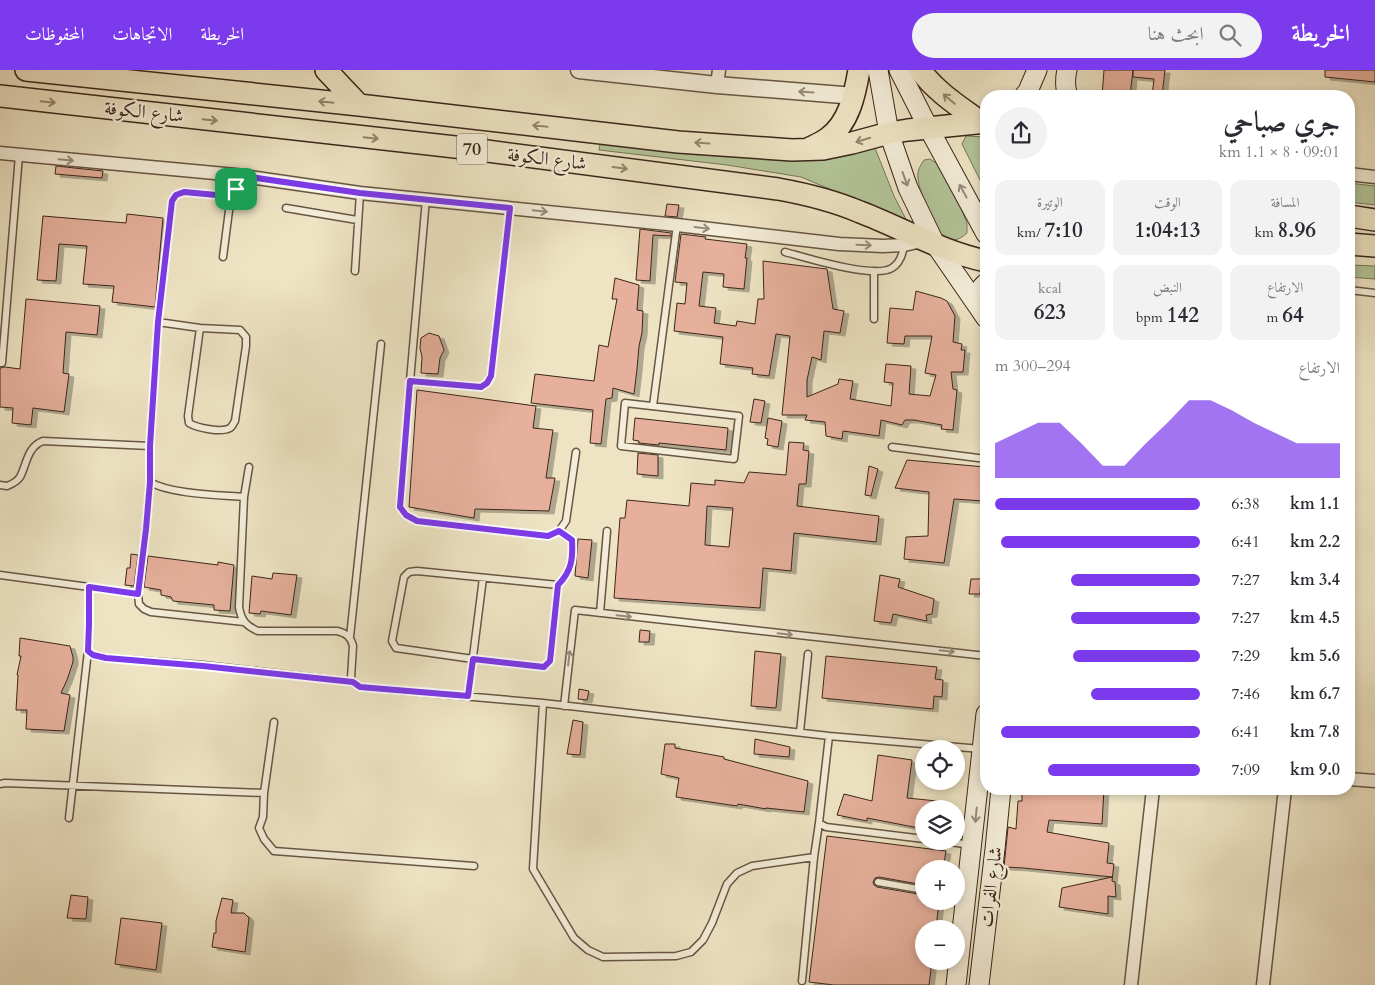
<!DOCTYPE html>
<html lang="ar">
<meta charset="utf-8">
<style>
:root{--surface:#fff;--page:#f2f2f3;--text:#2b2b33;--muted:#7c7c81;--accent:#7c3aed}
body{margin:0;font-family:Cardo,Amiri,serif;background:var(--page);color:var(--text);direction:rtl;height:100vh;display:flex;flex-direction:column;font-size:19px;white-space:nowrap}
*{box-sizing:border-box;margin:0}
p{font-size:16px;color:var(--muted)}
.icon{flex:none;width:28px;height:28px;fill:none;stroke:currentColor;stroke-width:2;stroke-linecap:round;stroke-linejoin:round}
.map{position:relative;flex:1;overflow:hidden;direction:ltr}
.side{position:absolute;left:980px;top:20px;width:375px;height:705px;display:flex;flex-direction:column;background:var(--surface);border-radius:20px;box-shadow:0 2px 8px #0003;direction:rtl}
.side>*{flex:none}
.fabs{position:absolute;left:915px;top:670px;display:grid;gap:10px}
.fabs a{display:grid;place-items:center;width:50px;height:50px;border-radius:50%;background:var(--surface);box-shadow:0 2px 8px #0003;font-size:25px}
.pin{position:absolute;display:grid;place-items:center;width:42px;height:42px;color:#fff;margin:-21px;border-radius:10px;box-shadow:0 2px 8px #0006}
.round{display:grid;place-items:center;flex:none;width:52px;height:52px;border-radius:26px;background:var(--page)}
.head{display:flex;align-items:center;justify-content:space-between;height:85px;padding:0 15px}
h1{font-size:28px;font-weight:800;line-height:38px}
.metrics{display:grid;grid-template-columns:repeat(3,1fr);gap:8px;height:85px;padding:5px 15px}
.metrics div{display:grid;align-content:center;border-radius:12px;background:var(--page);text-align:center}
.metrics b{font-size:21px;font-weight:800}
.metrics small{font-size:14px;font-weight:400}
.metrics p{font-size:14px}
.chart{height:140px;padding:10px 15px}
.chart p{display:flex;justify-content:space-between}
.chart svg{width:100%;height:90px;margin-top:5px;fill:var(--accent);opacity:.7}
ul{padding:0 15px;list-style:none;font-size:16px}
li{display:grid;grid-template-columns:80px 60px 1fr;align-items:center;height:38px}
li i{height:12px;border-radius:6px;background:var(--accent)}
header{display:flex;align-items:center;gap:30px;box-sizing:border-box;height:70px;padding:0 25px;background:var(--accent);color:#fff}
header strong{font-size:24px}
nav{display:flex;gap:28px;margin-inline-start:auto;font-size:18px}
.search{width:350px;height:45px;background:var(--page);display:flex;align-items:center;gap:12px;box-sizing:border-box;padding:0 18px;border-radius:28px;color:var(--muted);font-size:19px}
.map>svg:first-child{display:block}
.green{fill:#b3c599;stroke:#76765a}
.building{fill:#e6b09c;stroke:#3a261a;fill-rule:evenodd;filter:url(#shadow)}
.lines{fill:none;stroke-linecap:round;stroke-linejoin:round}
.service-casing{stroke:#675644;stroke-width:9}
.minor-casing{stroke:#675644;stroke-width:15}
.tertiary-casing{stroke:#675644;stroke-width:19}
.secondary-casing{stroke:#3a261a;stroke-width:21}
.trunk-casing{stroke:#3a261a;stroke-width:24}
.service{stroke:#f4edd9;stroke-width:6}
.minor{stroke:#f4edd9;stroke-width:12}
.tertiary{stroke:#f4edd9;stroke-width:16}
.secondary{stroke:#f4edd9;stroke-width:19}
.trunk{stroke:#eee4c4;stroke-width:21}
.oneway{stroke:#978a7a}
.oneway2{stroke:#94856f}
.route-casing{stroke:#fff;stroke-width:10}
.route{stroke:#7c3aed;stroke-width:6}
.labels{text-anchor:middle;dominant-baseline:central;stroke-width:4.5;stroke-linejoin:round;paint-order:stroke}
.shield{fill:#f4edd9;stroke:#726253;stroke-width:1}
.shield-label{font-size:18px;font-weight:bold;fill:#3a261a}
.street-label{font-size:19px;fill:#3a261a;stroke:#f4edd9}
</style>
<header>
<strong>الخريطة</strong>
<div class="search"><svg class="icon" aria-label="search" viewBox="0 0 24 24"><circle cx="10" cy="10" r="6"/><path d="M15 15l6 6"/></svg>ابحث هنا</div>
<nav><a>الخريطة</a><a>الاتجاهات</a><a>المحفوظات</a></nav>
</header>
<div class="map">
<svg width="1375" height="915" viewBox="0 0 1375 915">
<defs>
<filter id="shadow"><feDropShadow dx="5" dy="3" stdDeviation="0" flood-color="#0004"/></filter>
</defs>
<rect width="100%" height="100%" fill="#eee4c4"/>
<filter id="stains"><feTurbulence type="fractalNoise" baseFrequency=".004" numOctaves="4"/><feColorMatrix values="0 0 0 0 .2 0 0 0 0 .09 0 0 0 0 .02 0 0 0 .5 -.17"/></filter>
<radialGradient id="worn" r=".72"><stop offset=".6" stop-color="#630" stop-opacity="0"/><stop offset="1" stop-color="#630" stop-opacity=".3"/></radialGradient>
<path class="green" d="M966,66L986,67V122L962,74Z
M601,68L873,73L894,126L910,157L846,126L801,107L727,95L599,80Z
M930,89L939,95L955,124L967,153V163C940,187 928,147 923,127C921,121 918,114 918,108C917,101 920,96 924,90Z
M1349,113L1375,116V135L1349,132Z
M1349,195L1375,196V209L1349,207Z"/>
<path class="building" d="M1104,0H1133L1130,26H1102Z
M1133,0H1165L1162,26H1152L1154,9L1133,7Z
M1325,0H1375V12L1325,7Z
M56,96L103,101L102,108L55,104Z
M667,134L679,135L677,147L665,146Z
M127,144L163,148L155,237L112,232L114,216L83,214L87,176L59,174L56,211L37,210L43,146L126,153Z
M640,159L671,163V166L653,165L650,211L636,210Z
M681,164L706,167L705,169L747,174L745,188H747L744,219L723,217L724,204L703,202L699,236L716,238L714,253L736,256L737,251L755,254L758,229H764L763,191L827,199L833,239L844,241L840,263L824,261L821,290L812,287L807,310V327L838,314L839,309L853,311L850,329L891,336L893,313L884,312L886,294L911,296L909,324L930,326L936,305L925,303L932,266H905L904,274L887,273L890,238L913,240L916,221L941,228L947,231L955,246L953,272L962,274L961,280H965L963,302H951L953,319L957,320L953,360L941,359L942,355L914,350H905L902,355L881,350L879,366L843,361L842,369L826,366L825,352L805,350L807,345H782L790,266L776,264L769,306L752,304L753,298L720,294L723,267L674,261L677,233L685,234L687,213L675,212Z
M615,208L639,215L637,240L643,241L642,263L639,276L637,299L634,324L613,318L612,328L606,329L601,374L590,373L593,340L531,333L535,304L594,311L599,275L608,277L617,229H612Z
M26,229L100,236L97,265L66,262L63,303L69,304L64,342L33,338L31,355L12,353L13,338L0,337V298L5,297L20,299Z
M429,263L439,266L444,280L440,288L438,304L421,303L422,287L420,278L421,268Z
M417,320L536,336L533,358L553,360L546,408H555L549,441L475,439L474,448L409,437Z
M754,329L765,331L761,353L750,352Z
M635,348L728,358L726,380L659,373V375L639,373V371L633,370Z
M768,348L782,351L778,377L767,375L768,369L765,368Z
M789,372L804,373L803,380L809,381L806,414H799L797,436L879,446L876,472L794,463L791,501L763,498L760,538L614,528L620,448H625L627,430L689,436L691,413L715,415V410L744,413L749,402L786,405ZM707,436L733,438L729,477L705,475Z
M638,383L658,385V406L637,404Z
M907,390L985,397L983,431L954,429L944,493L904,489L906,467L928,466L929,422L895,418Z
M869,396L878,399L871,426L865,425Z
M578,469L592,470L588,508L575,506Z
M131,484L138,485L134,516L125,515L127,498H130Z
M148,486L218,495V492L234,495L230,541L214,540V535L173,531L171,527L161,525V520L144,517Z
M273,503L297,505L291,545L261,541L260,544L249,543L252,506L272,509Z
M880,505L900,509L898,517L934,529L932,544L926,545L927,551L893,544L891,553L874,551Z
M971,509H981L980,524H969Z
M640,560L650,561L649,572H639Z
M20,568L70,576L73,587V592L67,610L61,623L70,625L64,661L26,659L27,640H16L18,605H17L21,586H19Z
M755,581L781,584L776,638L751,636Z
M826,586L937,597L935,609L943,610L942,627L934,626L933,639L822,628Z
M579,619L589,621L587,630L578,629Z
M573,650L583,652L580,685L567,684Z
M755,669L790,677L789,687L754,684Z
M665,674H675V678L724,687V689L808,711L804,742L766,738V739L738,734L737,736L676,727L679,708L661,704Z
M878,685L912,690L907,728L947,732V739H924V759L867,748V751L837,745L844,724L872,731Z
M1022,719H1104L1102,754L1049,750L1047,762L1109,773L1107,793L1114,794L1112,811L1115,812L1116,827L1108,826V844L1059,837L1062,818L1112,807L1023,798L1004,797L1008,757L1016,759L1018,731H1022Z
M827,766L946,781L943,799H924V815L879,807L875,808L873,812L874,815L877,817L924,825V831H939L936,859H924V891H932L929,915H834L809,912Z
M71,825L88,827L86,849L67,848Z
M222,828L233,830L231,843H244L249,848L245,882L212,877L214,863H216V851Z
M121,848L162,853L156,900L115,894Z"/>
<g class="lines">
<defs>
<path id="service" d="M236,105C236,114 237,123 227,126L184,122L176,125L172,131L158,252L150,376V412C170,424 219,425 244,427
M426,129L410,311L481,317L487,313L491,305L510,138
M286,138L357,150
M785,182C807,188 874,209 892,198C900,193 903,183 904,175
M223,187L231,125
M355,201L360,123
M1349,220L1375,223
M874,249V201
M158,252L200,258L240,260L246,267V276L235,351C234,352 232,357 230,358C222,363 197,358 189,353L188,346L200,258
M0,293H2L19,85
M410,311L400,437L406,445L417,451L548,466L559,461L566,451L576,382
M625,333L739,346L734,389L621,376Z
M653,336L677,155
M892,377L986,389
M249,397L244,427L239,537C241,550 246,556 258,561H337C346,563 351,567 353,576L351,608L353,612L360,617L543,633L829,666L981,679
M0,415L7,416C12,414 17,412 20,407C27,394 27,377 43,371L150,376
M417,501L558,515L550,591L544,597L473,589L396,578L392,571L404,507L409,502Z
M0,505L89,517
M558,515C572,501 573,488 572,470L559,461
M138,524L146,459L150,412
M600,543L607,461
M244,552L151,542L144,539L139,534L138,524L89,517V553L88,581L93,585L106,588L203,595L353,612
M350,567L381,274
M468,626L483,508
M543,633L533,799L574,868L588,880L603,887L676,886L691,882L703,870L712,853L727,814L737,803L752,796L814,787
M564,636L575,540L986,586
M274,652L264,723L263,747L259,758L264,769L274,781L474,796
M800,662L808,584
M829,666L819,753L826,757L924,769
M0,714L5,713L264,723
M69,748L88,581
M943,771L971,775
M878,812L924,820
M802,911L814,787L819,753"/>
<path id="minor" d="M717,15L719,0
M0,83L236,105L360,123L677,155L839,174L883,176L904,175L922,171
M1349,104L1375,107
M1349,709L1375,711
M1131,915L1153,719
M1263,915L1285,719"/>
<path id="tertiary" d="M579,0L717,15L855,26"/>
<path id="secondary" d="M878,0L889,63L908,118L935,174L986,248
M899,0L928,57L986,164
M1067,0C1065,8 1065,19 1068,26
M1024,26L1028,21L1037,0
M976,232C977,224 979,219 986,213
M956,915L986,644
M979,915L995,779L1001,719"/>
<path id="trunk" d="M26,0L359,35L678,72L792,80L823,79L852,73L889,63L908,60L986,52
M326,0L359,35
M920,0C936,22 960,37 982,53
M0,26L464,78L778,119C806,124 834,131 860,142C902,158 942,182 986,191
M810,78C816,75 823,72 828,68C849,53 855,24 859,0
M1349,146L1375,150
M1349,174L1375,176"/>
</defs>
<use href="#service" class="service-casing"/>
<use href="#minor" class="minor-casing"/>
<use href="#tertiary" class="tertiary-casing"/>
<use href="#secondary" class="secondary-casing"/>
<use href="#trunk" class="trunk-casing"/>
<use href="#service" class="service"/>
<use href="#minor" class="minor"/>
<use href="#tertiary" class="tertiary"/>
<use href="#secondary" class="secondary"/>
<use href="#trunk" class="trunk"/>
</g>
<defs><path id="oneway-shaft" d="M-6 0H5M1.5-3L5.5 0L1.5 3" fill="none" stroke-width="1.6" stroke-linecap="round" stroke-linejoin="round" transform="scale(1.25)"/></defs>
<g class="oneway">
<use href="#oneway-shaft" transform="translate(806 22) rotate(-176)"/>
<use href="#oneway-shaft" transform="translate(66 90) rotate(5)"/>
<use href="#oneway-shaft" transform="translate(905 109) rotate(70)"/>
<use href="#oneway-shaft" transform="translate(963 121) rotate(-119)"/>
<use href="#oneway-shaft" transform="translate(540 141) rotate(6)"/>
<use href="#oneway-shaft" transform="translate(702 158) rotate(7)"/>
<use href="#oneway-shaft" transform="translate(864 175) rotate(2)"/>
<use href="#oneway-shaft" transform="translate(624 546) rotate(6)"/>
<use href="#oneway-shaft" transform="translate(785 564) rotate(6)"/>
<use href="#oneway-shaft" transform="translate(947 581) rotate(6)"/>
<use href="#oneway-shaft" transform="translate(569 588) rotate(-83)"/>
<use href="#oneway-shaft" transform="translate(976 745) rotate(96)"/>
</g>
<g class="oneway2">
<use href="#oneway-shaft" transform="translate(949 29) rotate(-140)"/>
<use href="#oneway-shaft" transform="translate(48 32) rotate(6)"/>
<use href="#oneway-shaft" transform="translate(326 32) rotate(-174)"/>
<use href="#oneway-shaft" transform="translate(210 50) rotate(6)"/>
<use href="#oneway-shaft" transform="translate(540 56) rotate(-174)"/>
<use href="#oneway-shaft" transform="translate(371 68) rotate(6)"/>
<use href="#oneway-shaft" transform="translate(863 70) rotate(163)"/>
<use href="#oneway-shaft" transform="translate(702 73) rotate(-176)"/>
<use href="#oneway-shaft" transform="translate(620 98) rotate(7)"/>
</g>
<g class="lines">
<defs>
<path id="route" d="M236,105L360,123L510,138L491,306L487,313L481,317L410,311L400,437L406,445L417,451L548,466L559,461L572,470C573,488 572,501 558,515L550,591L544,597L473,589L468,626L360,617L353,612L203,596L106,588L93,585L88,581L89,554V517L138,524L146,459L150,412V376L158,252L172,131L176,125L184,122L227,126C237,123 236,114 236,105Z"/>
</defs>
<use href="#route" class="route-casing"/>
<use href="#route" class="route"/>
</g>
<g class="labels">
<rect class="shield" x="457" y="63.5" width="30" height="31" rx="4"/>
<g class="shield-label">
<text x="472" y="79">70</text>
</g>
<g class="street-label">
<text transform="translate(144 42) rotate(6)">شارع الكوفة</text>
<text transform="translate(547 89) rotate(7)">شارع الكوفة</text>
<text transform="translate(991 817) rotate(-83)">شارع الفرات</text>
</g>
</g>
<rect width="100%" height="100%" filter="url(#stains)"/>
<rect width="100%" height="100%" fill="url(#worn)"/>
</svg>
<div class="fabs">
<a><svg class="icon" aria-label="locate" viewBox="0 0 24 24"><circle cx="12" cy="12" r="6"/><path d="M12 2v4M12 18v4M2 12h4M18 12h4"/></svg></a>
<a><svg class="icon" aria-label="layers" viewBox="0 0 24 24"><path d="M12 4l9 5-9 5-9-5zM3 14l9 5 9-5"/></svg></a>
<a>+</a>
<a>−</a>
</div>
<div class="pin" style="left:236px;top:119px;background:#1e9e55"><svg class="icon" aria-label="arrive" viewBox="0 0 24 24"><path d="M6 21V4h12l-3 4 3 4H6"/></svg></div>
<section class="side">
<div class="head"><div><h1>جري صباحي</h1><p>09:01 · 8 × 1.1 km</p></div><a class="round"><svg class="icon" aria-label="share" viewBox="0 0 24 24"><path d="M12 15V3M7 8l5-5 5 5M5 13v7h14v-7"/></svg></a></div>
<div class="metrics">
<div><p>المسافة</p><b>8.96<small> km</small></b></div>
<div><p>الوقت</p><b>1:04:13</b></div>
<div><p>الوتيرة</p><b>7:10<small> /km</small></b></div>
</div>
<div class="metrics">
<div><p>الارتفاع</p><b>64<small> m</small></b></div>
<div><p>النبض</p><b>142<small> bpm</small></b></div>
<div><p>kcal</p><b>623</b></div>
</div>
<div class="chart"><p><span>الارتفاع</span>294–300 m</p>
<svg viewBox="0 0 160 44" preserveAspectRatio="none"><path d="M0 44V27L10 22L20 17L30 17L40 27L50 38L60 38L70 27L80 17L90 6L100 6L110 11L120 17L130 22L140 27L150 27L160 27V44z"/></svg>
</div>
<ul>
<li><b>1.1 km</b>6:38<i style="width:100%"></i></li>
<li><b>2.2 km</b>6:41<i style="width:97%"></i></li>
<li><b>3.4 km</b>7:27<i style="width:63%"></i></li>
<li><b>4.5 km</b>7:27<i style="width:63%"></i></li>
<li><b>5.6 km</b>7:29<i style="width:62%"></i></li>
<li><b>6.7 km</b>7:46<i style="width:53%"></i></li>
<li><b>7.8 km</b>6:41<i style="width:97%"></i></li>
<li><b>9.0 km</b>7:09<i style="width:74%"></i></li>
</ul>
</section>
</div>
